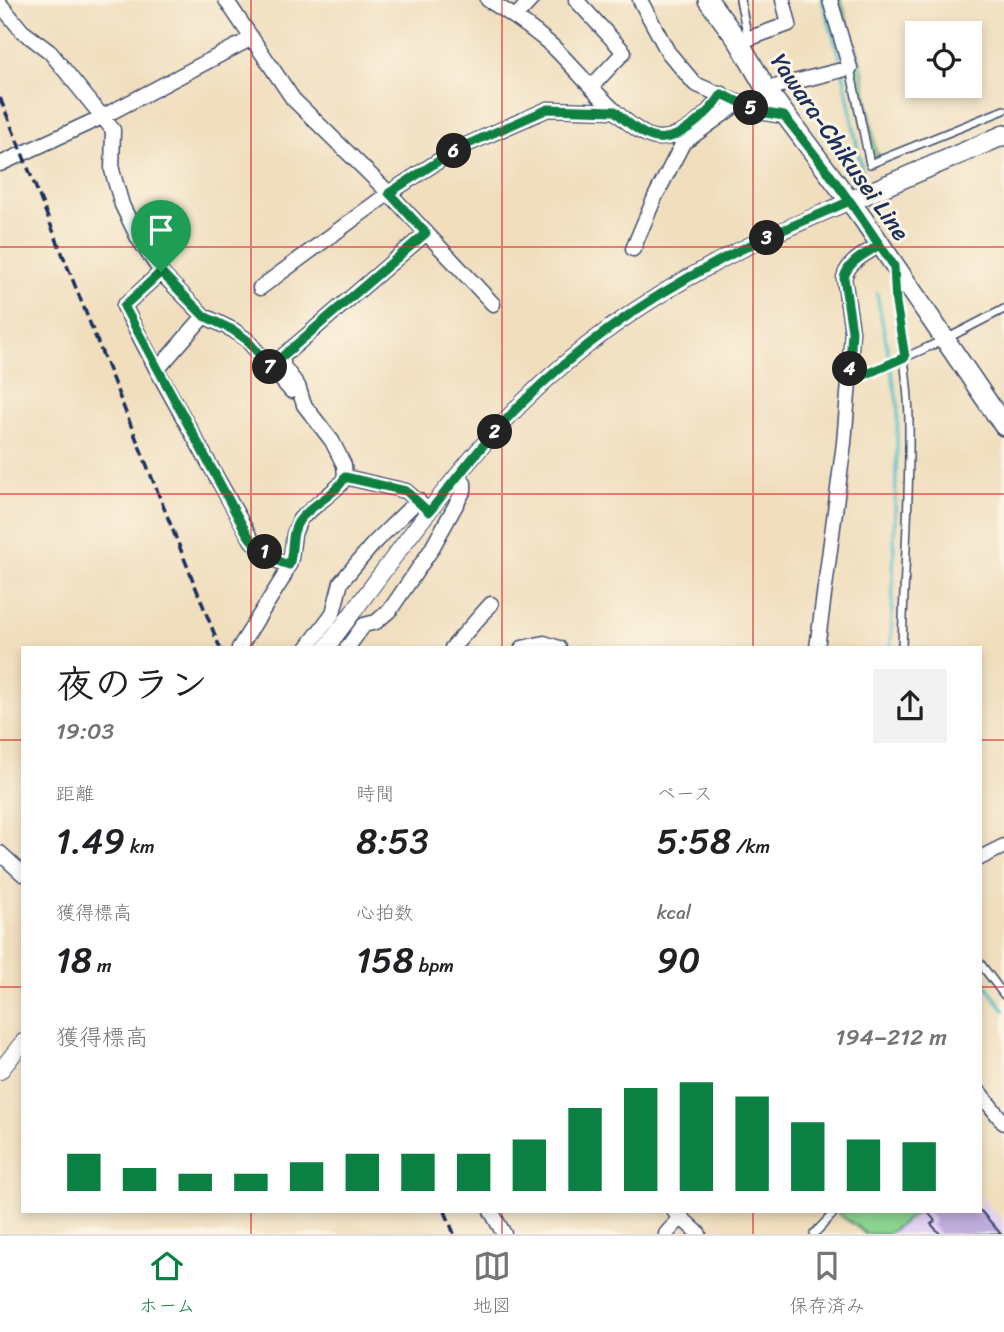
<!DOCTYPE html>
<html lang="ja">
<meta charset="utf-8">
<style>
:root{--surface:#fff;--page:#f2f2f2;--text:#202124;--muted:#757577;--line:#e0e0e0;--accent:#0b8043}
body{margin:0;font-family:Sriracha,"Klee One",sans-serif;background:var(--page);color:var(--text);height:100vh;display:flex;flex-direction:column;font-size:26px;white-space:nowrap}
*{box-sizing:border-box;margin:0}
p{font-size:23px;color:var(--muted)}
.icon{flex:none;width:38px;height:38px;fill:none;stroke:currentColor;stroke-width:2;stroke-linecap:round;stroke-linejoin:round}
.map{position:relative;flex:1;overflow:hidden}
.side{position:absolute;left:21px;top:646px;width:961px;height:567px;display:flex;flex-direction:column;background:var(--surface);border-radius:0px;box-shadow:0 4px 10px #0003}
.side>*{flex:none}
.controls{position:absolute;left:905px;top:21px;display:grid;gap:14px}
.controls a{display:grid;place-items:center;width:77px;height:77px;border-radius:0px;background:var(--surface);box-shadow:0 4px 10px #0003;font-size:35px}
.pin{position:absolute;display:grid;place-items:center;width:60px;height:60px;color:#fff;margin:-72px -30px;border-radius:50% 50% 50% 0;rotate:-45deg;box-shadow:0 0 7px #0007}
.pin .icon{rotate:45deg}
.km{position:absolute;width:35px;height:35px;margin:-18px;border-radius:50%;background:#222;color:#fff;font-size:19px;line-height:35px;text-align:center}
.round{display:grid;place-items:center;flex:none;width:74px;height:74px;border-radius:0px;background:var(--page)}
.summary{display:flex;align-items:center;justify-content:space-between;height:119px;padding:0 35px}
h1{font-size:38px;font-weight:600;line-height:52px}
.figures{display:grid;grid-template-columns:repeat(3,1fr);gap:10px;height:119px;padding:7px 35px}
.figures div{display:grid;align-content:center}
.figures b{font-size:35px;font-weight:600}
.figures small{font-size:19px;font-weight:400}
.figures p{font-size:19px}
.chart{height:196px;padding:14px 35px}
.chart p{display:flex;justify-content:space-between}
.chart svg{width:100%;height:126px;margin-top:7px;stroke:var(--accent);stroke-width:6}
.tab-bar{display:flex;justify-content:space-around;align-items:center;height:98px;border-top:2px solid var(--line);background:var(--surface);font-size:19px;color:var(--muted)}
.tab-bar a{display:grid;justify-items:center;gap:4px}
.tab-bar .selected{color:var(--accent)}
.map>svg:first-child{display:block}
.built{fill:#e4d3f2}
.grass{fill:url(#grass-dots);stroke:#548278;stroke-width:2}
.pitch{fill:#8cd591;stroke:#548278;stroke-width:2}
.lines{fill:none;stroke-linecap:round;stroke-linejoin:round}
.stream{stroke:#4fbdc4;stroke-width:3.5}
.building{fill:#beacdc}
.service-casing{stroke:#3b496c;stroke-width:10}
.minor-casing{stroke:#3b496c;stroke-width:17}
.tertiary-casing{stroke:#3b496c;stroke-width:18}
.secondary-casing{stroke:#3b496c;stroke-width:22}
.service{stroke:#fff;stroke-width:7}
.minor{stroke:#fff;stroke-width:14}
.tertiary{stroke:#fff;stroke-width:16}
.secondary{stroke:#fff;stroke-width:19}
.rail{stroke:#1b2f5e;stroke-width:3.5;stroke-dasharray:10 5;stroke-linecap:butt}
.route-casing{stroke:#fff;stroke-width:14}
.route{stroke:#0b8043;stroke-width:9}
.grid{fill:none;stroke:#d62828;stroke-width:2;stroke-opacity:0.55}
.labels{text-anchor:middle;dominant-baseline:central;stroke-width:6;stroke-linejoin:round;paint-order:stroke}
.street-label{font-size:24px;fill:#1b2f5e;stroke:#fcf5e5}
</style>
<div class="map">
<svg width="1004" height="1234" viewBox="0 0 1004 1234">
<defs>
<pattern id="grass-dots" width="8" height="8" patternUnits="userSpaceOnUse" patternTransform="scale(1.75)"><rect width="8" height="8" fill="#8cd591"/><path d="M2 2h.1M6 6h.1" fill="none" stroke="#78b77f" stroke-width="1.8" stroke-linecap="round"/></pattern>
</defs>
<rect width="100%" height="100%" fill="#fcf5e5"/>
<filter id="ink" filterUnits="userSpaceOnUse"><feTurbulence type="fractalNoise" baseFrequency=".0143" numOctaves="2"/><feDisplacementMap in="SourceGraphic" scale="14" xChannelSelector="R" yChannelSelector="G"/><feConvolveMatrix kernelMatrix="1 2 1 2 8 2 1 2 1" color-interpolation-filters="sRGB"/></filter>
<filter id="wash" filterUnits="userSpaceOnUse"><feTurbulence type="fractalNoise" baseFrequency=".00686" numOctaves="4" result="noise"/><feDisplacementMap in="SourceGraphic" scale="28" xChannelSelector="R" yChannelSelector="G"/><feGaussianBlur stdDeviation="1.57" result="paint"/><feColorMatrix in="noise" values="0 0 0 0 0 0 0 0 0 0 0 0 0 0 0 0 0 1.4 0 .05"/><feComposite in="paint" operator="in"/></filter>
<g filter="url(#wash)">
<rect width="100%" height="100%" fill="#f0debd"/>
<path class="built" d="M980,1196L1004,1223V1234H865L857,1225L851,1224L835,1211H980Z"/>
<path class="grass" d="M833,0H841L862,65L876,152L881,156L874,159L871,158Z"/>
<path class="pitch" d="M835,1211H919L887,1234H865C856,1224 845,1220 835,1211Z"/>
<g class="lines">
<path class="stream" d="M822,0L840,58
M843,72L862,171
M877,294L898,406L891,648
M980,977L1004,1010"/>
</g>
<g id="blocks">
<path class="building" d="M927,1211H981L1001,1234H940L931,1224L935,1221Z"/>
</g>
</g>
<g filter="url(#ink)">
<use href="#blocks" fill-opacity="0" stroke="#3b496c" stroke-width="2"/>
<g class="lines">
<defs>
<path id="service" d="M740,0L748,38
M850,68L870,164L1004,110
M894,274C897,323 909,372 909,423C910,497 904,573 902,648
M850,382L944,340L1004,309
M980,963L1004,995
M814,1234L832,1215L830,1211"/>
<path id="minor" d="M226,0L293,99L389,193L493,304
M488,0C510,13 530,27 550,44C574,65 629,137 658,138C684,139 709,114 722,94
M576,0L624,52L592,86
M640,0L668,52L695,84L760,112L784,116
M0,4L22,31L50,52L113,130L112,170L122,205L138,238L163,275L204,316
M515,17L531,0
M739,42L789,24L783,0
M766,89L850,68L830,0
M0,164L102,117L252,38
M633,249L655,197L683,143L740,102
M260,288L389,193L457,149L548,109L615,111
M157,370L124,306L161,272
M345,477L406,491L423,506
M289,565L275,560L252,541L157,370L204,316L233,330L247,340L291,391
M239,648L283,578L291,558L294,534L300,519L340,485L345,477L344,465L332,441L304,405L298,386L283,366V356L426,233
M307,648L333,613L341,582L374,543L418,500
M347,648L364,625L376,622L390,610L431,550L464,490V483L458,476
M452,648L491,604
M522,648L544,643L559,648
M817,648L844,443L849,382L852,331L844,278C848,261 866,254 879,245
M0,853L23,874
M980,858L1004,846
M980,1093L1004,1123
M491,1211L504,1234
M674,1211L699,1234
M666,1234L681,1217"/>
<path id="tertiary" d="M326,648C389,565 449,477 522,403C578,347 645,300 715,263C758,239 805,221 850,201
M0,1071L23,1042"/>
<path id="secondary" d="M708,0L739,42L766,89L863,219L1004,426
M850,201L1004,135"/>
</defs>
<use href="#service" class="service-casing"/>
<use href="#minor" class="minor-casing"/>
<use href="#tertiary" class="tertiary-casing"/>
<use href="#secondary" class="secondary-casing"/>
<use href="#service" class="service"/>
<use href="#minor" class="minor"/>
<use href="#tertiary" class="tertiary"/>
<use href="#secondary" class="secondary"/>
<path class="rail" d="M0,98L220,648
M445,1211L454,1234"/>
</g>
</g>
<g class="lines" filter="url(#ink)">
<defs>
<path id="route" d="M161,272L124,306L246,532C256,548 271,560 289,565C294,551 290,533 299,521C311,504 335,496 345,477L406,491L429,512C459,475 488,437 522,403C578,347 645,300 715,263C758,239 805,221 850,201L894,266L896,303L905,357L849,382L852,331L844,278C848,261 866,254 879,245C851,200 818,158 784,116L760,112L722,94C710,112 680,142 656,138C643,136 624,120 615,111L548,109L457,149L389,193L426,233L270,367L247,340L233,330L204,316L161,272"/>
</defs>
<use href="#route" class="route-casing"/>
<use href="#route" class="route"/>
</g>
<path class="grid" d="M251,0V648M502,0V648M753,0V648M0,247H1004M0,494H1004M0,740H23M980,740H1004M0,987H23M980,987H1004M251,1211V1234M502,1211V1234M753,1211V1234"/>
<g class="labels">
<g class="street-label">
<text transform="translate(840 147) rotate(55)">Yawara-Chikusei Line</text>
</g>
</g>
</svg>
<div class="controls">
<a><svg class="icon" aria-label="locate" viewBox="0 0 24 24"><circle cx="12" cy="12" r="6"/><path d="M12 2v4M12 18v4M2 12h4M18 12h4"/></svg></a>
</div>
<div class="pin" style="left:161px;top:272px;background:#1e9e55"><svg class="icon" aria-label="arrive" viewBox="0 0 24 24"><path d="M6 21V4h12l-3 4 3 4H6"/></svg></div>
<b class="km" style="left:265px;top:552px">1</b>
<b class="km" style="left:495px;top:432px">2</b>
<b class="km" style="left:767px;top:238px">3</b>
<b class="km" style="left:850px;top:369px">4</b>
<b class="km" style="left:751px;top:108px">5</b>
<b class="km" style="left:454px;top:151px">6</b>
<b class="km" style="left:270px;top:367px">7</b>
<section class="side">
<div class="summary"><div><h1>夜のラン</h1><p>19:03</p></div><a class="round"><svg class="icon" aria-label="share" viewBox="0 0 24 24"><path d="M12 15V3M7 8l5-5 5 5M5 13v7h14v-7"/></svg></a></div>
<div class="figures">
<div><p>距離</p><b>1.49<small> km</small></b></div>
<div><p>時間</p><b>8:53</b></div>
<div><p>ペース</p><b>5:58<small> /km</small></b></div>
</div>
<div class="figures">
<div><p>獲得標高</p><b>18<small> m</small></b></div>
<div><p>心拍数</p><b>158<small> bpm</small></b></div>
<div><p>kcal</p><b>90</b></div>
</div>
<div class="chart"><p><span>獲得標高</span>194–212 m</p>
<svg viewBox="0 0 160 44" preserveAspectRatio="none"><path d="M5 44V31M15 44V36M25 44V38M35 44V38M45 44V34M55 44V31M65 44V31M75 44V31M85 44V26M95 44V15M105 44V8M115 44V6M125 44V11M135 44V20M145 44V26M155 44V27"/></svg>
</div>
</section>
</div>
<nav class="tab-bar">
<a class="selected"><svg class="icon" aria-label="home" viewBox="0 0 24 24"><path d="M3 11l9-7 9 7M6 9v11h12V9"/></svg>ホーム</a>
<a><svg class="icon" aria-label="map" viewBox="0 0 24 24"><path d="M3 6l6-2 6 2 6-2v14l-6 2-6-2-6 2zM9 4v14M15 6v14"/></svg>地図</a>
<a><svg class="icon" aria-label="saved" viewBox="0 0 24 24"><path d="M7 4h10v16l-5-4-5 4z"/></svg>保存済み</a>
</nav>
